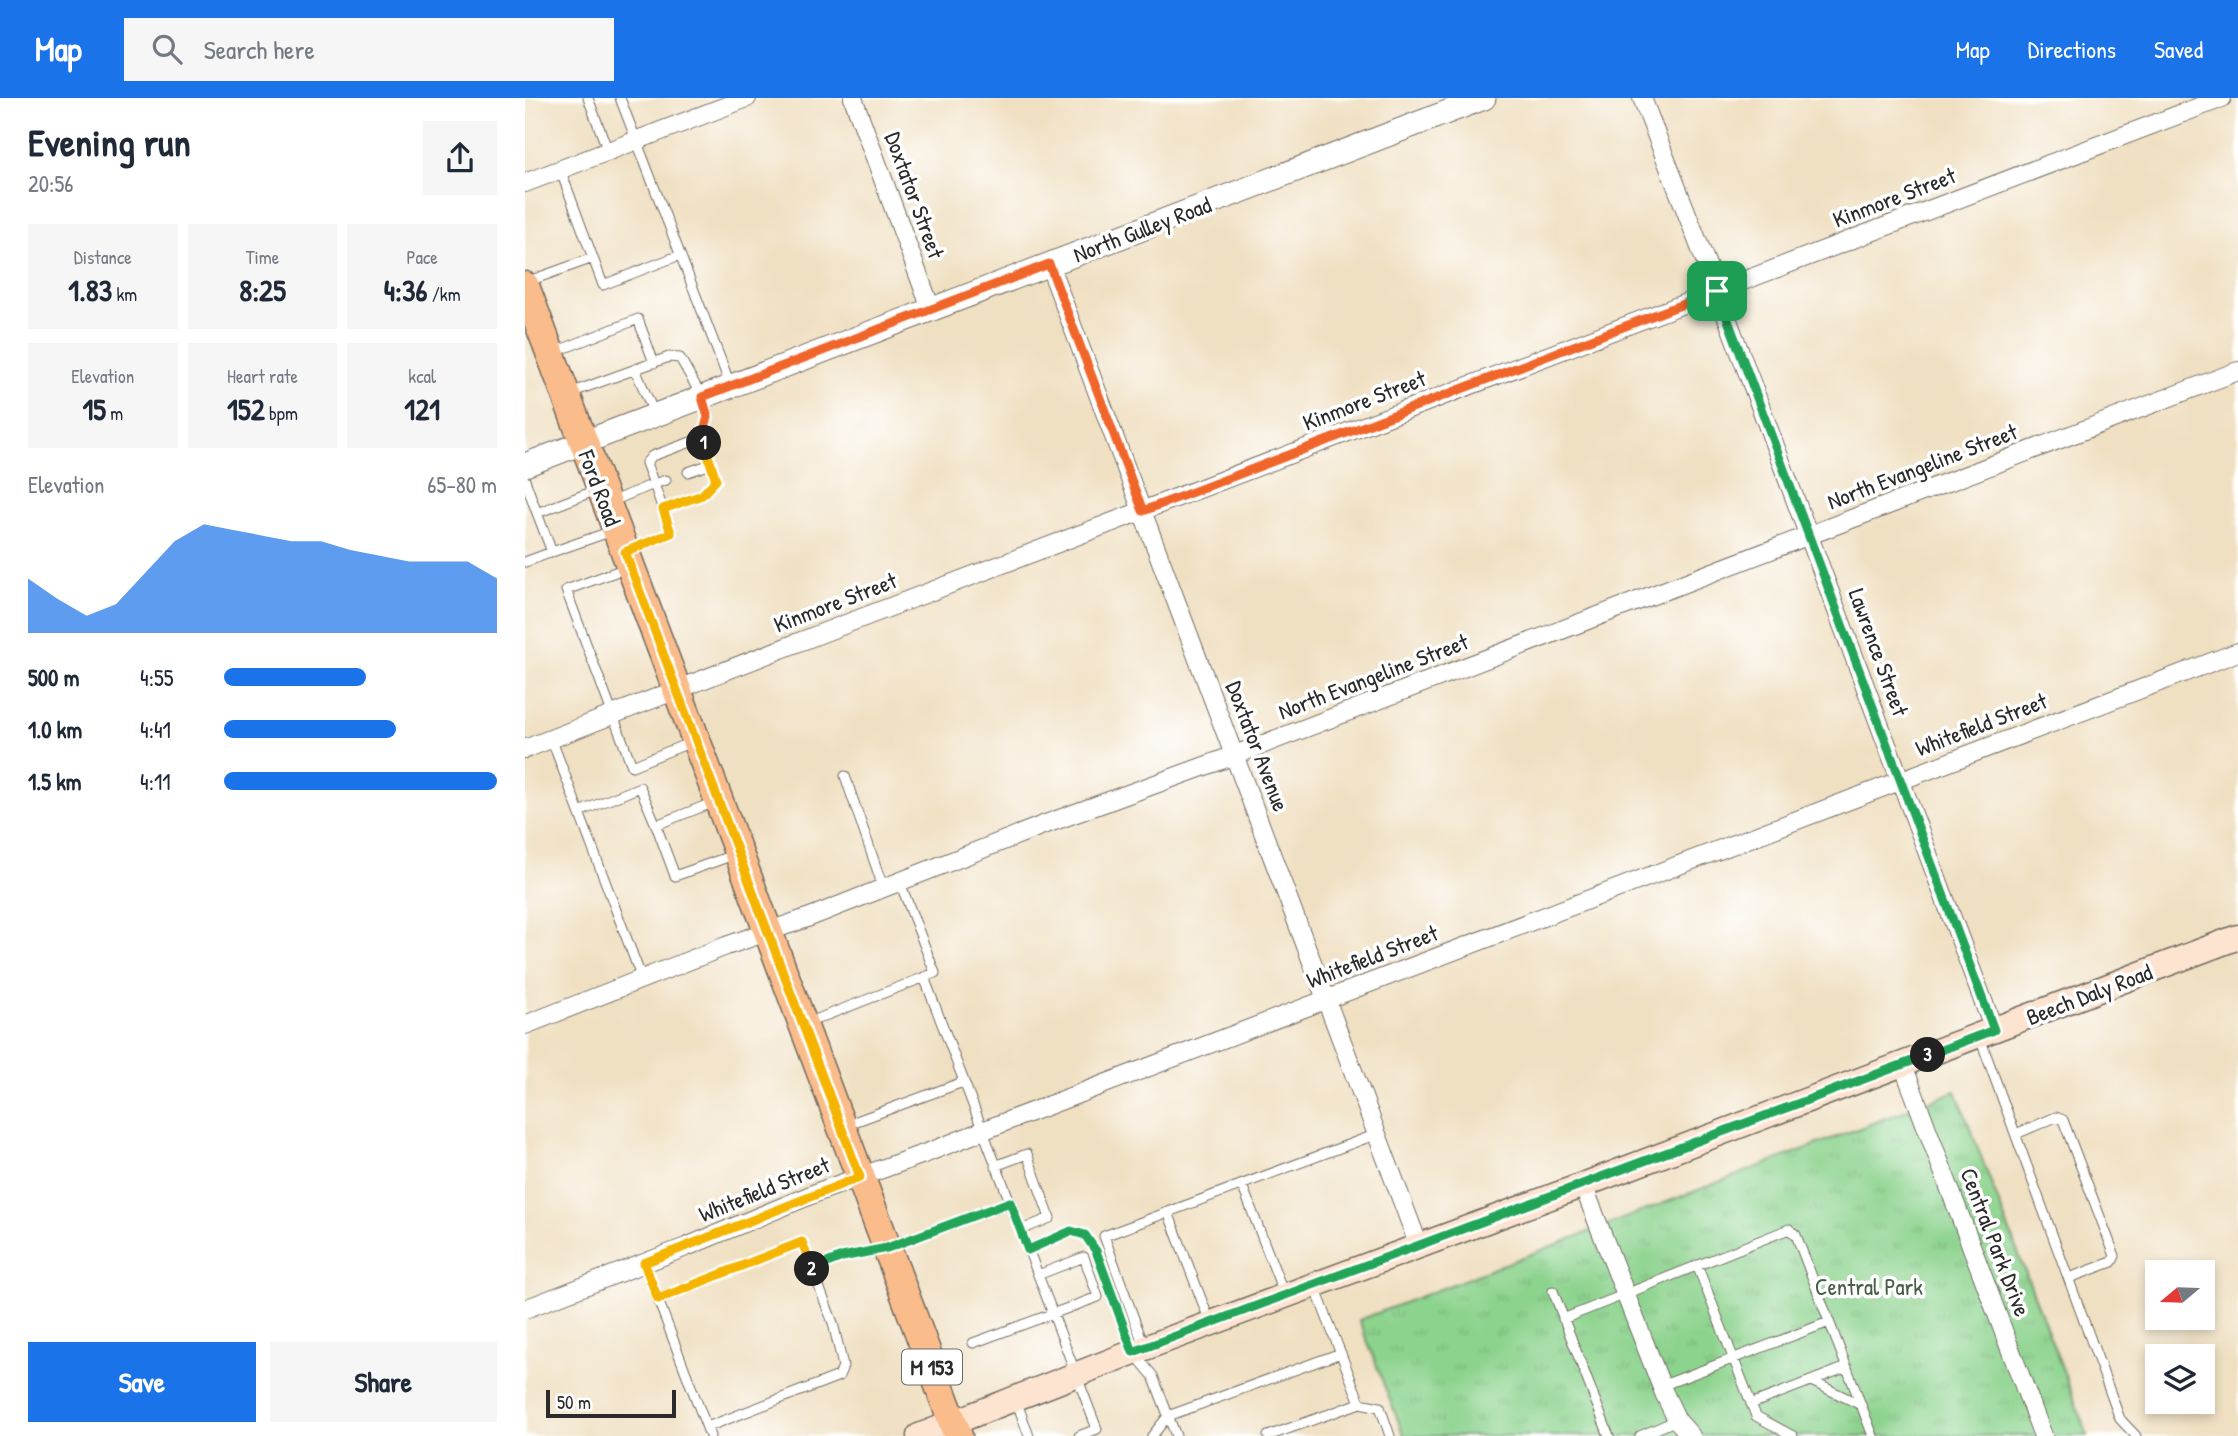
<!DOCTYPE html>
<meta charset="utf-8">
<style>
:root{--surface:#fff;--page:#f6f6f7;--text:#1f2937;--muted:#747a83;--accent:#1a73e8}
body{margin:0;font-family:"Patrick Hand",sans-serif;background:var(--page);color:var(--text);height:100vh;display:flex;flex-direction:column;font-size:26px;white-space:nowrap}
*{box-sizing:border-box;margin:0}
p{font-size:23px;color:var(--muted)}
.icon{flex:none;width:38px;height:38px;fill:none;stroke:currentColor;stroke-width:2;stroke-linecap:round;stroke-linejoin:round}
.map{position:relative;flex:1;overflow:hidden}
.side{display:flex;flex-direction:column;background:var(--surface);width:525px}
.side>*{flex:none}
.needle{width:46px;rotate:251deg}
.controls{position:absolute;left:1620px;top:1162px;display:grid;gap:14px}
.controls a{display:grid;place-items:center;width:70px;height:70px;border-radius:0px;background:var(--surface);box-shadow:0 4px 10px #0003;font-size:35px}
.scale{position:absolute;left:21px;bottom:18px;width:130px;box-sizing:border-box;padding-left:7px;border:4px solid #2b2b2b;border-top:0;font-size:19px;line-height:24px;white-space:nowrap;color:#2b2b2b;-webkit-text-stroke:5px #fff;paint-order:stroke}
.pin{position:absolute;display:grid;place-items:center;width:60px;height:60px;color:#fff;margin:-30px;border-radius:14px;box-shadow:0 4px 10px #0006}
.km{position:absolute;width:35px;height:35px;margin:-18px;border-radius:50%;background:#222;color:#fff;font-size:19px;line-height:35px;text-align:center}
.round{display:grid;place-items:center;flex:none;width:74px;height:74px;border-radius:0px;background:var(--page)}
.summary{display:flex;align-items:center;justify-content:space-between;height:119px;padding:0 28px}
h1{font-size:38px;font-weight:700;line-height:52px}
.stats{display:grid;grid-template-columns:repeat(3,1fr);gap:10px;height:119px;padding:7px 28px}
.stats div{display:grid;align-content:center;border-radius:0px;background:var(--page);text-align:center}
.stats b{font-size:30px;font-weight:700}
.stats small{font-size:19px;font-weight:400}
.stats p{font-size:19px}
.chart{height:196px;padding:14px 28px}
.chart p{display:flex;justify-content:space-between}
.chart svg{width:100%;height:126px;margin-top:7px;fill:var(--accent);opacity:.7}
.primary-button{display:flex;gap:14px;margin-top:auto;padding:14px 28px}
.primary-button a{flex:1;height:80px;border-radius:0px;background:var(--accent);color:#fff;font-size:28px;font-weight:700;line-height:80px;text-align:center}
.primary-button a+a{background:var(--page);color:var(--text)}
ul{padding:0 28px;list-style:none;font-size:23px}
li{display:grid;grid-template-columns:112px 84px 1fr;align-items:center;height:52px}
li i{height:18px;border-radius:9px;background:var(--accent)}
header{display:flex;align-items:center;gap:42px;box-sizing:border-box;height:98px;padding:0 35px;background:var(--accent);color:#fff}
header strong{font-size:33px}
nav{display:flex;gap:38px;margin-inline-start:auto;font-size:24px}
.search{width:490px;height:63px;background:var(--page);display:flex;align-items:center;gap:18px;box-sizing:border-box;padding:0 24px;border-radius:0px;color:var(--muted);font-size:26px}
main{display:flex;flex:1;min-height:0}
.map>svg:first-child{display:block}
.park{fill:url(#park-tufts);stroke:#5c7f5c;stroke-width:2}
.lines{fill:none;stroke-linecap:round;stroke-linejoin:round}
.service-casing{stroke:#706a60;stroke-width:11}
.minor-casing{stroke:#706a60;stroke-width:20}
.tertiary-casing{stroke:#706a60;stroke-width:25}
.secondary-casing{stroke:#706a60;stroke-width:27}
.primary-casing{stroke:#706a60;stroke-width:31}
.service{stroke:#fff;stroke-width:9}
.minor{stroke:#fff;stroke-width:18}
.tertiary{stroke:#fff;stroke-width:23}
.secondary{stroke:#fde4d1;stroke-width:24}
.primary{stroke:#fabc8b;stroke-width:28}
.split-1-casing{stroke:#fff;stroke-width:14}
.split-2-casing{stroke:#fff;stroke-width:14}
.split-3-casing{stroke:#fff;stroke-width:14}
.split-4-casing{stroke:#fff;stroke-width:14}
.split-1{stroke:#f0652b;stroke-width:9}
.split-2{stroke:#f5b400;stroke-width:9}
.split-3{stroke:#22a559;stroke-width:9}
.split-4{stroke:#22a559;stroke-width:9}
.labels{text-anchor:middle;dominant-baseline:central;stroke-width:7;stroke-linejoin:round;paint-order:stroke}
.shield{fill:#fff;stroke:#6b6b6b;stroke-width:2}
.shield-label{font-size:21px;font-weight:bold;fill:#2b2b2b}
.street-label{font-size:23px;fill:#2b2b2b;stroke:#fff}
.park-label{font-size:23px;fill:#485d48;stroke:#fff}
</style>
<header>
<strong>Map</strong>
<div class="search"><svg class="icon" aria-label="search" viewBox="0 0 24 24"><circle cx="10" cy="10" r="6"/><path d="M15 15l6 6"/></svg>Search here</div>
<nav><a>Map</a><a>Directions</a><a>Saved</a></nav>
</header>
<main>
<section class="side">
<div class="summary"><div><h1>Evening run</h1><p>20:56</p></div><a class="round"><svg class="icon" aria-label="share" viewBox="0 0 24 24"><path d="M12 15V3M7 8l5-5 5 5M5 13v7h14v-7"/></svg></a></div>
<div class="stats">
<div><p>Distance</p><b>1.83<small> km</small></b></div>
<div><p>Time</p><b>8:25</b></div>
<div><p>Pace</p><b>4:36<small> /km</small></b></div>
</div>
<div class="stats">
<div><p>Elevation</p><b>15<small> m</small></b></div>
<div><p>Heart rate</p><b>152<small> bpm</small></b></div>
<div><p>kcal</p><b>121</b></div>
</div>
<div class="chart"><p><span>Elevation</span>65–80 m</p>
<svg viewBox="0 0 160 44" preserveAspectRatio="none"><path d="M0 44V25L10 32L20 38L30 34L40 23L50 12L60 6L70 8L80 10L90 12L100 12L110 15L120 17L130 19L140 19L150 19L160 25V44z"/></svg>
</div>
<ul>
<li><b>500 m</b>4:55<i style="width:52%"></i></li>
<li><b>1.0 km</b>4:41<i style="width:63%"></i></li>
<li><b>1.5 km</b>4:11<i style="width:100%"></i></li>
</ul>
<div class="primary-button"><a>Save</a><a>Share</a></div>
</section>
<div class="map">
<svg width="1713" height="1338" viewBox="0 0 1713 1338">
<defs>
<pattern id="park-tufts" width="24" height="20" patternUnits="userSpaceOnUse" patternTransform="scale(1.75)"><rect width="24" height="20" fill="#8cd38d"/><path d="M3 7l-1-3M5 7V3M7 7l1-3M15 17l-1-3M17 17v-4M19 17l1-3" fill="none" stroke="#79b57a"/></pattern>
</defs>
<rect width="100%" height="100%" fill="#fff"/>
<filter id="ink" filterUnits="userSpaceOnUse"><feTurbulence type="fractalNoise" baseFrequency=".0143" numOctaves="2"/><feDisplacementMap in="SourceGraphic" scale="14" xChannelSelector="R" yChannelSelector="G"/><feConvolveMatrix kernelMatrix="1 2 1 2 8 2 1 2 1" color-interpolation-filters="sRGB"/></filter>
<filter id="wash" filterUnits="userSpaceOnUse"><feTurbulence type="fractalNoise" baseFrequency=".00686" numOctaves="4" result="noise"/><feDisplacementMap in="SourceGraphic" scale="28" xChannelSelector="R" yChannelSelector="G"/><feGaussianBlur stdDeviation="1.57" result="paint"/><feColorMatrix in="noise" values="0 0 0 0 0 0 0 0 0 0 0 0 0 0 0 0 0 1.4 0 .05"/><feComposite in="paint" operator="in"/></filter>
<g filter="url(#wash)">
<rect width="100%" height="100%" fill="#f0e0c2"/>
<path class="park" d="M1431,993L1563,1338H879L834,1222Z"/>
</g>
<g filter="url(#ink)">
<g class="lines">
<defs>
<path id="service" d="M63,0L83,53
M95,0L205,286
M35,71L78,187L155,157
M1,184L68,160
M30,254L113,221L129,265
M110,271L129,315
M45,295L144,259L155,260L177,299L183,319L177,340L127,358L121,365L129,386L141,382
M163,374L186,366
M0,382L12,415
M74,391L12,415L27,454L87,433
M85,404L129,386L146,435L105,452
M138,411L177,397L191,382L177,340
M0,464L27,454
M104,469L41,492L107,668L169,643
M26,640L117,881
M320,678L358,789
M192,703L131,727L150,778L211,756
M54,714L115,689L131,727
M399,879L572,1331L554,1338
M282,925L410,875L374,782
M1455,940L1595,1321L1611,1338
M318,1028L438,984
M1491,1036L1531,1019L1538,1022L1590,1158L1587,1164L1544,1180
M470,1068L502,1056L525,1120L496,1132
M717,1087L759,1196
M643,1114L685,1224
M503,1151L546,1133L560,1137L571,1153L608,1254L628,1278L651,1338
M119,1165L185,1338
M1172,1167L1231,1318L1268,1338
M287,1172L317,1159L362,1150L485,1104
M1028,1193L1084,1338
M133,1201L277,1144L308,1225L318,1268L314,1278L182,1329
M1038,1221L1264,1131L1271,1137L1348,1338
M448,1245L573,1199L559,1159L513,1177
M619,1248L579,1138L852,1036
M1286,1283L1336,1307
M1136,1288L1304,1224
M491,1302L504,1338
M835,1305L855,1309L865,1338
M1226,1306L1322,1269
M627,1338L643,1318L816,1255
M743,1338L835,1305L790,1189
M1115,1338L1152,1322"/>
<path id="minor" d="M328,0L406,211
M1117,0L1192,193L1469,932
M0,85L222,0
M524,166L894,1148
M0,651L292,537L1697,0
M0,927L201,848L285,819L518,727L710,657L1713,273
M1378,967L1518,1338
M1058,1087L1139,1295L1152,1322L1166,1338
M0,1211L161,1149L293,1094L404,1054L485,1022L1713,554"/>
<path id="tertiary" d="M0,367L959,0"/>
<path id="secondary" d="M394,1338L601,1257L1058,1087L1713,839"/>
<path id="primary" d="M0,188L433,1338"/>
</defs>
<use href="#service" class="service-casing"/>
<use href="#minor" class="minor-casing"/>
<use href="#tertiary" class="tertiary-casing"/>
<use href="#secondary" class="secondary-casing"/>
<use href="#primary" class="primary-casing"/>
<use href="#service" class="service"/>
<use href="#minor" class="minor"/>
<use href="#tertiary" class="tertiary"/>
<use href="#secondary" class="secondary"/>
<use href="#primary" class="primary"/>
</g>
</g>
<g class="lines" filter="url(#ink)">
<defs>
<path id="split-1" d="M179,345L177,340L183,319L177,299L524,166L618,413L1192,193"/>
<path id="split-2" d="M179,345L191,382L177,397L138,411L146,435L100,454L335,1079L119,1165L133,1201L277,1144L287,1171"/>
<path id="split-3" d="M287,1171L317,1159L362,1150L485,1104L503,1152L546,1133L560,1137L571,1153L608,1254L1403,957"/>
<path id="split-4" d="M1192,193L1469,932L1403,957"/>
</defs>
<use href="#split-1" class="split-1-casing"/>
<use href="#split-2" class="split-2-casing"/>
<use href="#split-3" class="split-3-casing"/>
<use href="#split-4" class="split-4-casing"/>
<use href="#split-1" class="split-1"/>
<use href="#split-2" class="split-2"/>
<use href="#split-3" class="split-3"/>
<use href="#split-4" class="split-4"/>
</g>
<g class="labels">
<rect class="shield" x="377" y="1251.5" width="60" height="35" rx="5"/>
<g class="shield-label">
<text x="407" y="1269">M 153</text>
</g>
<g class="street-label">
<text transform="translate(390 97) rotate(70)">Doxtator Street</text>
<text transform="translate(1369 99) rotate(-21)">Kinmore Street</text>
<text transform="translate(617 131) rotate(-21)">North Gulley Road</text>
<text transform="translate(839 302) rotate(-21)">Kinmore Street</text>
<text transform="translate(1397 368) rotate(-21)">North Evangeline Street</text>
<text transform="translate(75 390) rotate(69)">Ford Road</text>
<text transform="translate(310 504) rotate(-21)">Kinmore Street</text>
<text transform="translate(1354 554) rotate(70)">Lawrence Street</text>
<text transform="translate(848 578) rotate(-21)">North Evangeline Street</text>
<text transform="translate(1456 626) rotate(-21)">Whitefield Street</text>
<text transform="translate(733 648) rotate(69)">Doxtator Avenue</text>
<text transform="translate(847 858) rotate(-21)">Whitefield Street</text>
<text transform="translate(1564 896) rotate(-21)">Beech Daly Road</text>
<text transform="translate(239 1091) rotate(-22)">Whitefield Street</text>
<text transform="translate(1471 1144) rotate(69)">Central Park Drive</text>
</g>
<g class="park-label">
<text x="1344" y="1188">Central Park</text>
</g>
</g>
</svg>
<div class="controls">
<a><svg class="needle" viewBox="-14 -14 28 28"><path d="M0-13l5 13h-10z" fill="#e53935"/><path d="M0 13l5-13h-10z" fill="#747a83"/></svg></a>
<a><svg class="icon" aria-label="layers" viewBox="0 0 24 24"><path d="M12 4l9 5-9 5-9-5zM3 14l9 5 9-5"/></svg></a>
</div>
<div class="scale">50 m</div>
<div class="pin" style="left:1192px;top:193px;background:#1e9e55"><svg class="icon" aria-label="arrive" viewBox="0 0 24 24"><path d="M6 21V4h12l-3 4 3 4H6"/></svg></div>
<b class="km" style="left:179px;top:345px">1</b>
<b class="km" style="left:287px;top:1171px">2</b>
<b class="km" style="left:1403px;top:957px">3</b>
</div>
</main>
